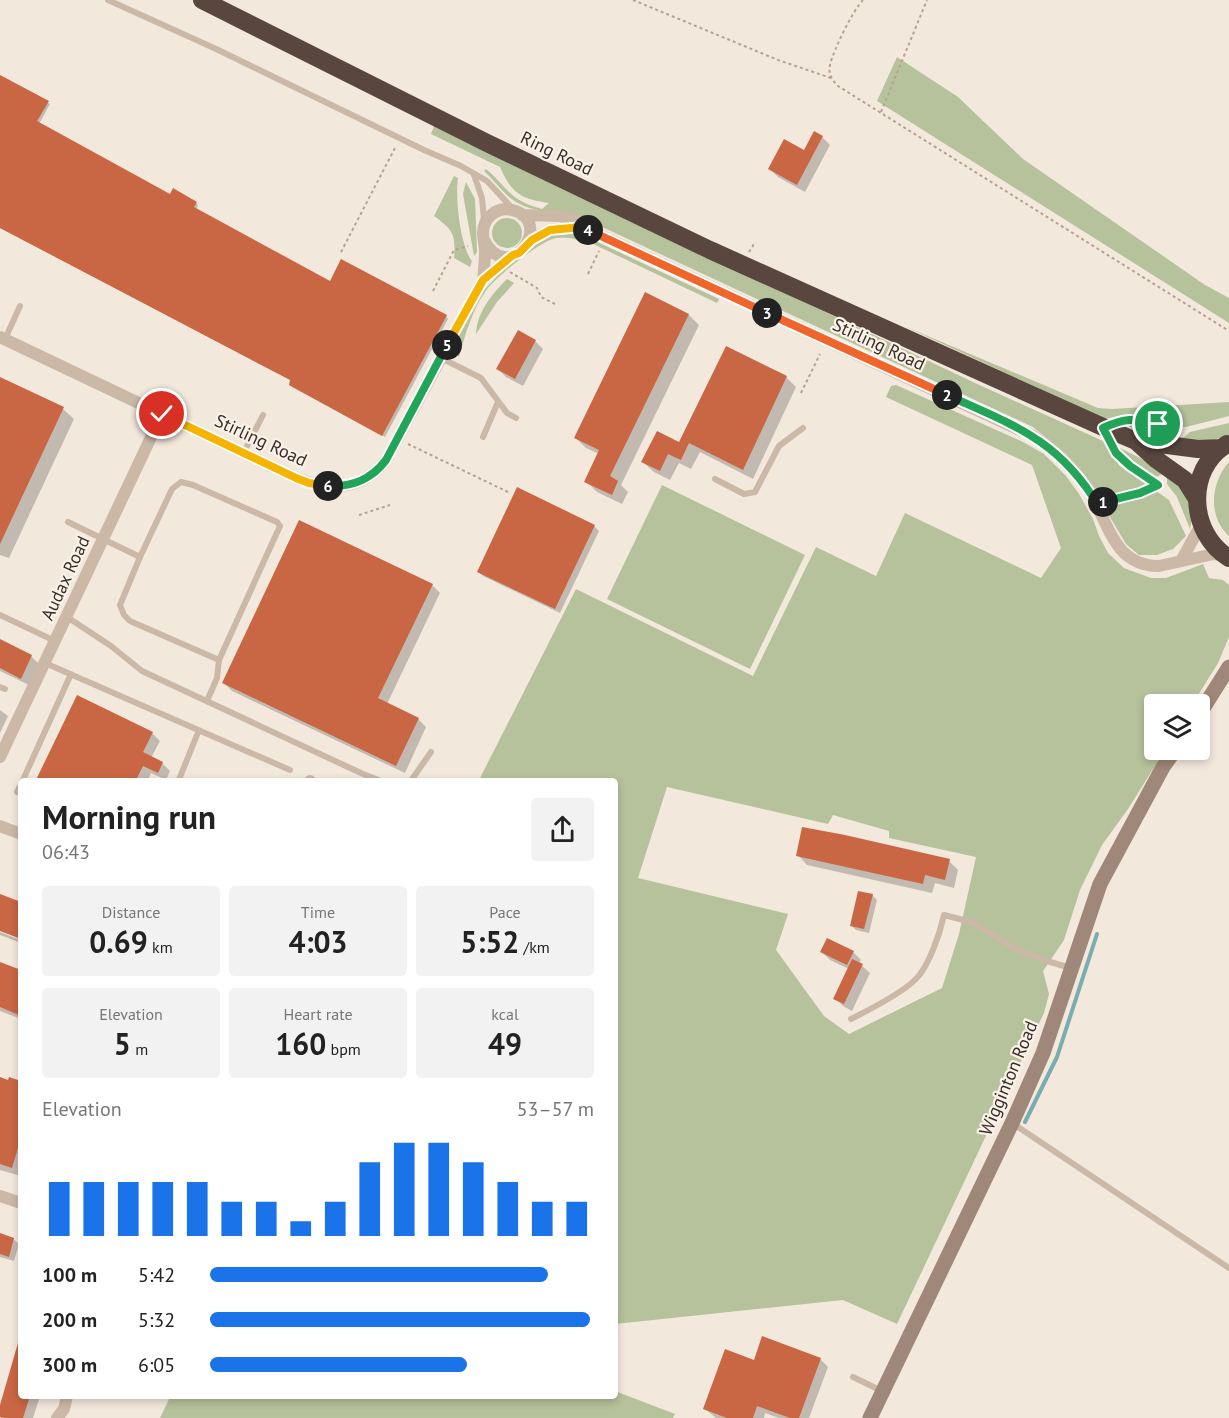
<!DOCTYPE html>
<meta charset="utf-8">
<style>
:root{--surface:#fff;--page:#f2f2f2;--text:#222;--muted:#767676;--accent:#1a73e8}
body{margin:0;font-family:"PT Sans",sans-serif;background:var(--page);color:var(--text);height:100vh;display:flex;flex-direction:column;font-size:22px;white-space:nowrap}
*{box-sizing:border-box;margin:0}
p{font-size:20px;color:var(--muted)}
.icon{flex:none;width:33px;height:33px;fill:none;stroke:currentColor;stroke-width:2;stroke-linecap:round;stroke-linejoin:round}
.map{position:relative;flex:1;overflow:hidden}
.sheet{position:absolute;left:18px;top:778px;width:600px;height:621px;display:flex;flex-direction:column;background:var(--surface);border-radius:6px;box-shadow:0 3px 9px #0003}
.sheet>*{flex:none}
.buttons{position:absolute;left:1144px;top:694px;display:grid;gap:12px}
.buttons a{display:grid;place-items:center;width:66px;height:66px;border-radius:6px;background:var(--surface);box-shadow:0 3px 9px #0003;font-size:30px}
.pin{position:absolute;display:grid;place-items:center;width:51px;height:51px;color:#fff;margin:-26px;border:3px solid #fff;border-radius:50%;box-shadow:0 2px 6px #0007}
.km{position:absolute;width:30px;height:30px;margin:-15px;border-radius:50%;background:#222;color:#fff;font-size:16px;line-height:30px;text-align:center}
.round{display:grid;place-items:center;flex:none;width:63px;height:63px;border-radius:6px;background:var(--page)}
.overview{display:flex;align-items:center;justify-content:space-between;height:102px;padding:0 24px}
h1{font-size:33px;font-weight:700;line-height:45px}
.stats{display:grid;grid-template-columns:repeat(3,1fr);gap:9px;height:102px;padding:6px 24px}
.stats div{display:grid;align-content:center;border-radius:6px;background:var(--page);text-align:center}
.stats b{font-size:30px;font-weight:700}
.stats small{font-size:16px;font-weight:400}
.stats p{font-size:16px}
.chart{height:168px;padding:12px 24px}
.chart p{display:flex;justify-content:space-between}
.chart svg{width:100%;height:108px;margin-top:6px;stroke:var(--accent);stroke-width:6}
ul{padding:0 24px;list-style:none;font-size:20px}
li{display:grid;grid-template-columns:96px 72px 1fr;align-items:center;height:45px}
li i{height:15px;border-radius:8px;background:var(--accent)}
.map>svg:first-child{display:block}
.green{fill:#b5c29b;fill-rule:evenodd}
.shadow{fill:#0003}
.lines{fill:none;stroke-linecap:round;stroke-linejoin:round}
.stream{stroke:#7aadb1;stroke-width:4}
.building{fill:#c96644}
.path{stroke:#b7a291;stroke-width:2;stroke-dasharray:3 3;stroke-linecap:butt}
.lane{stroke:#cbb8a7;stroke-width:6}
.street{stroke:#cbb8a7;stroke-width:12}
.secondary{stroke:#9f8779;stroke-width:15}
.highway{stroke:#59473f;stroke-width:18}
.split-1-casing{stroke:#fff;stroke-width:12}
.split-2-casing{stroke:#fff;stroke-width:12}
.split-3-casing{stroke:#fff;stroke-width:12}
.split-4-casing{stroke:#fff;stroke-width:12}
.split-5-casing{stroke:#fff;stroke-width:12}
.split-6-casing{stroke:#fff;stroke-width:12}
.split-7-casing{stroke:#fff;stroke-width:12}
.split-1{stroke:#22a559;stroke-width:8}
.split-2{stroke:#22a559;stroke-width:8}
.split-3{stroke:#f0652b;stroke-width:8}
.split-4{stroke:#f0652b;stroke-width:8}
.split-5{stroke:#f5b400;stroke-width:8}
.split-6{stroke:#22a559;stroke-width:8}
.split-7{stroke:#f5b400;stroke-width:8}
.labels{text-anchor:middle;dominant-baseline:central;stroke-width:4.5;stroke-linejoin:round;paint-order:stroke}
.street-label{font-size:18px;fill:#382d28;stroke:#faf2e8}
</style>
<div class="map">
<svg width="1229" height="1418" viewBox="0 0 1229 1418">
<rect width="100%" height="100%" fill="#f3e8dc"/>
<path class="green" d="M897,57L958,97L1023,159L1205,285L1229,298V323L877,101Z
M434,126L975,383L1103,441L1120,466L1169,500L1186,536L1173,549L1157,555H1139L1126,544L1085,475L1065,453L1033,427L572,213C548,211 526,212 508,196C499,188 493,179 484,171L486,169C499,179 508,195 523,202C528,205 536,207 542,209L549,203C521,199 512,194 500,167L431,134Z
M454,176L458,178C455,197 460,246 472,261L470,267L454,258C456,234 453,230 434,216Z
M466,182L475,199L477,252L474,256L463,194Z
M492 233a15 15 0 1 1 30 0a15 15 0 1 1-30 0Z
M571,233L589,238L719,299L717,303L589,242C578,240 567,236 556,238C540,241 494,278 485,292C472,311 465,335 459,357L453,350L455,342L484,290L508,265L535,243L554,234Z
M507,279L514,283L497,302L476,334C477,312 492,294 507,279Z
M904,326L1098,408L1112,409L1229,402V416L1186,427L1171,426L1122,415L1105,419Z
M896,385L1023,442L1044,454L1066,476L1079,494L1093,519L1099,536L1108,553L1124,568L1151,578H1166L1203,564L1209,578L1223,580L1229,585V637L1218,663L1192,705H1155V750H1165L1128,809L1102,845L1080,890L1064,940L1043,971L1049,994L1044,1013L897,1324L843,1300L615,1324V782H478L576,589L753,676L816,547L876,576L905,513L1041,578L1061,548L1032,465L886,397L891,386ZM667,787L828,824L833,815L889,831V838L976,857L959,934L942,988L849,1034L824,1016L776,950L788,914L638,878Z
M1129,423L1170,430L1175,439L1138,430L1123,424Z
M1229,423V435C1213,442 1197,441 1180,440L1190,432Z
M1116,446L1164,470L1161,475L1155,477C1140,469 1126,461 1116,446Z
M1229,462V536C1207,516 1211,482 1229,462Z
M1170,474C1186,494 1196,502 1190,529L1177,497L1167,484V478Z
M662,485L805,555L750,669L607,599Z
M615,1391L675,1414L673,1418H160L170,1397L615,1396Z"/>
<path class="shadow" d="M0,76L50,104L39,124L171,196L196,203L198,205L196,210L331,283L446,316L448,319L385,437L292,387L290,385L291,380L0,228Z
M822,137L830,145L805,192L778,177L770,169L804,152Z
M646,294L689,315L699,325L621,485L628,492L622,504L597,492L586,481L599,454L586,448L575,437Z
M535,341L543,349L523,386L506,377L498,369Z
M786,377L796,387L753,479L700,452L691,469L679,463L670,480L654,472L643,462L679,444Z
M0,379L63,409L74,419L9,558L0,555Z
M594,526L599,531L560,613L483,576L478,571Z
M432,585L440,593L387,704L418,719L426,727L405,773L232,691L224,683Z
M0,641L31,656L39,664L29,685L0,671Z
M0,710L8,716L0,733Z
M152,733L160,741L151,758L162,763L170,771L166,780L151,773L147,782H39Z
M798,855L949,861L958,870L954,888L935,883L932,893L807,865Z
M872,895L877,900L869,933L856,930L851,925Z
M0,932L21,940V943L0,935Z
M822,952H853L861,960L859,963L870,973L852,1011L843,1006L835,998L849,969L830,960Z
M0,964L21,972V1019L0,1011Z
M0,1079L21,1082V1176L0,1170Z
M0,1235L13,1239L19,1244L14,1261L0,1257Z
M21,1339V1396H40L33,1418H1L0,1411Z
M820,1359L828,1367L809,1418H779L765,1413L764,1418H716L705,1409L755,1362Z"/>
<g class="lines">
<path class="stream" d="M1025,1122L1057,1057L1097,934"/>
</g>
<path class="building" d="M0,75L49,101L37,121L170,194L173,188L197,202L194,207L330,281L341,259L447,315L382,436L289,385L290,380L0,228Z
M814,131L823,136L797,185L768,169L784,139L804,150Z
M645,292L689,314L610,476L618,481L612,495L584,482L599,450L574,438Z
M518,330L536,340L515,379L496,369Z
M726,346L787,376L743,470L689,443L681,460L668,454L660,471L641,462L657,431L679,442Z
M0,377L64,407L0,544Z
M517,487L595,525L555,609L477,572Z
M299,520L433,584L378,698L419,718L396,766L222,683Z
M0,639L32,655L21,679L0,668Z
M77,695L153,732L143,752L163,762L158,773L143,766L135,782H35Z
M802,827L845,835L950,859L945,880L925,875L923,884L796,856Z
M858,891L873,894L864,929L850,926Z
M0,894L21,902V939L0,931Z
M827,938L854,951L847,965L820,952Z
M852,959L863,964L844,1004L833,999Z
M0,962L21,970V1016L0,1007Z
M0,1077L8,1080L9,1077L21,1081V1138L12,1168L0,1164Z
M0,1233L14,1238L9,1257L0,1254Z
M762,1336L821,1358L799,1418H790L757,1406L753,1418H727L703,1409L725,1349L754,1360Z
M18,1343L21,1344V1396H30L23,1418H5L0,1417V1405Z"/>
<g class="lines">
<path class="path" d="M633,0L778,60L831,78
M863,0C853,10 833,51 830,65C828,74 832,80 838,86L1229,331
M881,112L927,0
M341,252L396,146
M749,252L754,244
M510,272L537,288L541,297L555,304
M588,274L599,251
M433,291L454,250L468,246
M801,393L820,354
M1126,419L1176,429
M408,444L508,492
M1109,500L1140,493L1158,485C1143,476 1121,464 1113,448
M359,515L390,505"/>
<path class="lane" d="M108,0L214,48L424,150L461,166L487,181L513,209
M474,175L482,198L484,220
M5,339L20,306
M441,358L481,378L507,413L516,418
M483,437L498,402
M244,452L263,415
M715,479L744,494L755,492L779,446L803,428
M68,522L140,557L172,489L181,482L193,485L277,522L280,526L219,660L130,621L124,615L120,605L140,557
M0,615L55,641
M67,617L111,646L142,671L363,774L384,782
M45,663L290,770
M0,687L5,689
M207,701L217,678L219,660
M22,782L71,674
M178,782L199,730
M410,782L431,752
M21,784L17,792L21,793
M851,1019C869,1010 902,993 916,979C929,966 940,933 944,915L971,922L1016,949L1043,960L1071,968
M1012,1123L1229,1268
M853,1377L882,1391"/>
<path class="street" d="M522,215L559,216L572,218L582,227L606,238L1033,436C1055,451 1075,468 1089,491C1109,522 1113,566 1159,566L1214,554L1223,555
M528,243L550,230L582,227
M483,280L513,255
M0,337L296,478C330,491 362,491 386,460L483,280C484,270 485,261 485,252C485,245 483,239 483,233C483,218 497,206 512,210C557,221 508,288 484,240
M1181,561L1201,525
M0,757L162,414
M310,782V781
M0,826L21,834
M0,1196L21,1203
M57,1418L64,1409L67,1396"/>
<path class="secondary" d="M1200,713L1229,667
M870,1418L1012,1123L1043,1053L1100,884L1163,767L1175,750"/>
<path class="highway" d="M202,0L487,143L710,250L1103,427L1136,441L1198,449L1221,448
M1136,441L1157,460L1185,480L1197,499
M1227,444C1185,469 1189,534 1229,558"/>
</g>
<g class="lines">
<defs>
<path id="split-1" d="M1103,502L1140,493L1158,485L1130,466L1116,453L1103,428C1127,417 1133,419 1158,424"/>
<path id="split-2" d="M947,395C1013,425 1058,439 1098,505L1103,502"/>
<path id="split-3" d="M767,313L947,395"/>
<path id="split-4" d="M588,230L767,313"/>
<path id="split-5" d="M447,345L483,280L513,255L519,253L532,240L550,230L582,227L588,230"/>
<path id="split-6" d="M328,486C352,487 371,480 386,460L447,345"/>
<path id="split-7" d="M162,414L296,478L309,483L328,486"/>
</defs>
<use href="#split-1" class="split-1-casing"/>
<use href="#split-2" class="split-2-casing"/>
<use href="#split-3" class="split-3-casing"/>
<use href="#split-4" class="split-4-casing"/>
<use href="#split-5" class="split-5-casing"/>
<use href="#split-6" class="split-6-casing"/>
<use href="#split-7" class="split-7-casing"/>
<use href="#split-1" class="split-1"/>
<use href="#split-2" class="split-2"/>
<use href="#split-3" class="split-3"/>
<use href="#split-4" class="split-4"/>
<use href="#split-5" class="split-5"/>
<use href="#split-6" class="split-6"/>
<use href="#split-7" class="split-7"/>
</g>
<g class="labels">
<g class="street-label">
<text transform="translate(557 153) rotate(26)">Ring Road</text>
<text transform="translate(879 344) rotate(25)">Stirling Road</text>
<text transform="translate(261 440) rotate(25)">Stirling Road</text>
<text transform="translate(65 578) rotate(-65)">Audax Road</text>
<text transform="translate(1008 1078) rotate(-67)">Wigginton Road</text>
</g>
</g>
</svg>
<div class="buttons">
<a><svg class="icon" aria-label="layers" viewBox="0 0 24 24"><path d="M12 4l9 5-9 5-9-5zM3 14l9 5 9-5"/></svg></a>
</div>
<div class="pin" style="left:1158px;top:424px;background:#1e9e55"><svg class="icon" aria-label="arrive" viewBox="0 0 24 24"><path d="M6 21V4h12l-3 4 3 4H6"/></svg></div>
<div class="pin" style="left:162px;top:414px;background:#d93025"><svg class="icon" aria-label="check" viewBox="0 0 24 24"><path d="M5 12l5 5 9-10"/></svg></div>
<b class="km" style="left:1103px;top:502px">1</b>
<b class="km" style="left:947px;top:395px">2</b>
<b class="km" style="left:767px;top:313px">3</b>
<b class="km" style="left:588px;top:230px">4</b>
<b class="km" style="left:447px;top:345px">5</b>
<b class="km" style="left:328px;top:486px">6</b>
<section class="sheet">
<div class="overview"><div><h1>Morning run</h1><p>06:43</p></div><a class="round"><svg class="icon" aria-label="share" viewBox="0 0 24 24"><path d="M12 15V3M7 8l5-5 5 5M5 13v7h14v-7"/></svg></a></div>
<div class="stats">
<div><p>Distance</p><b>0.69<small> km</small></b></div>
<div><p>Time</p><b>4:03</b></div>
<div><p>Pace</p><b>5:52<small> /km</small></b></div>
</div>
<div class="stats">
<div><p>Elevation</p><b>5<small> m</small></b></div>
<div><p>Heart rate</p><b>160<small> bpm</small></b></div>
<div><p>kcal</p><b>49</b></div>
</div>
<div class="chart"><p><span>Elevation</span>53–57 m</p>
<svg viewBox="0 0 160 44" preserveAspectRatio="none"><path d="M5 44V22M15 44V22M25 44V22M35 44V22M45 44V22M55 44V30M65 44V30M75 44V38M85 44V30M95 44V14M105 44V6M115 44V6M125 44V14M135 44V22M145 44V30M155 44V30"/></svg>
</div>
<ul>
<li><b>100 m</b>5:42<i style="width:88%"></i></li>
<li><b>200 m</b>5:32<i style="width:99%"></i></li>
<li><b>300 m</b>6:05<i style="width:67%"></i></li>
</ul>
</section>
</div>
